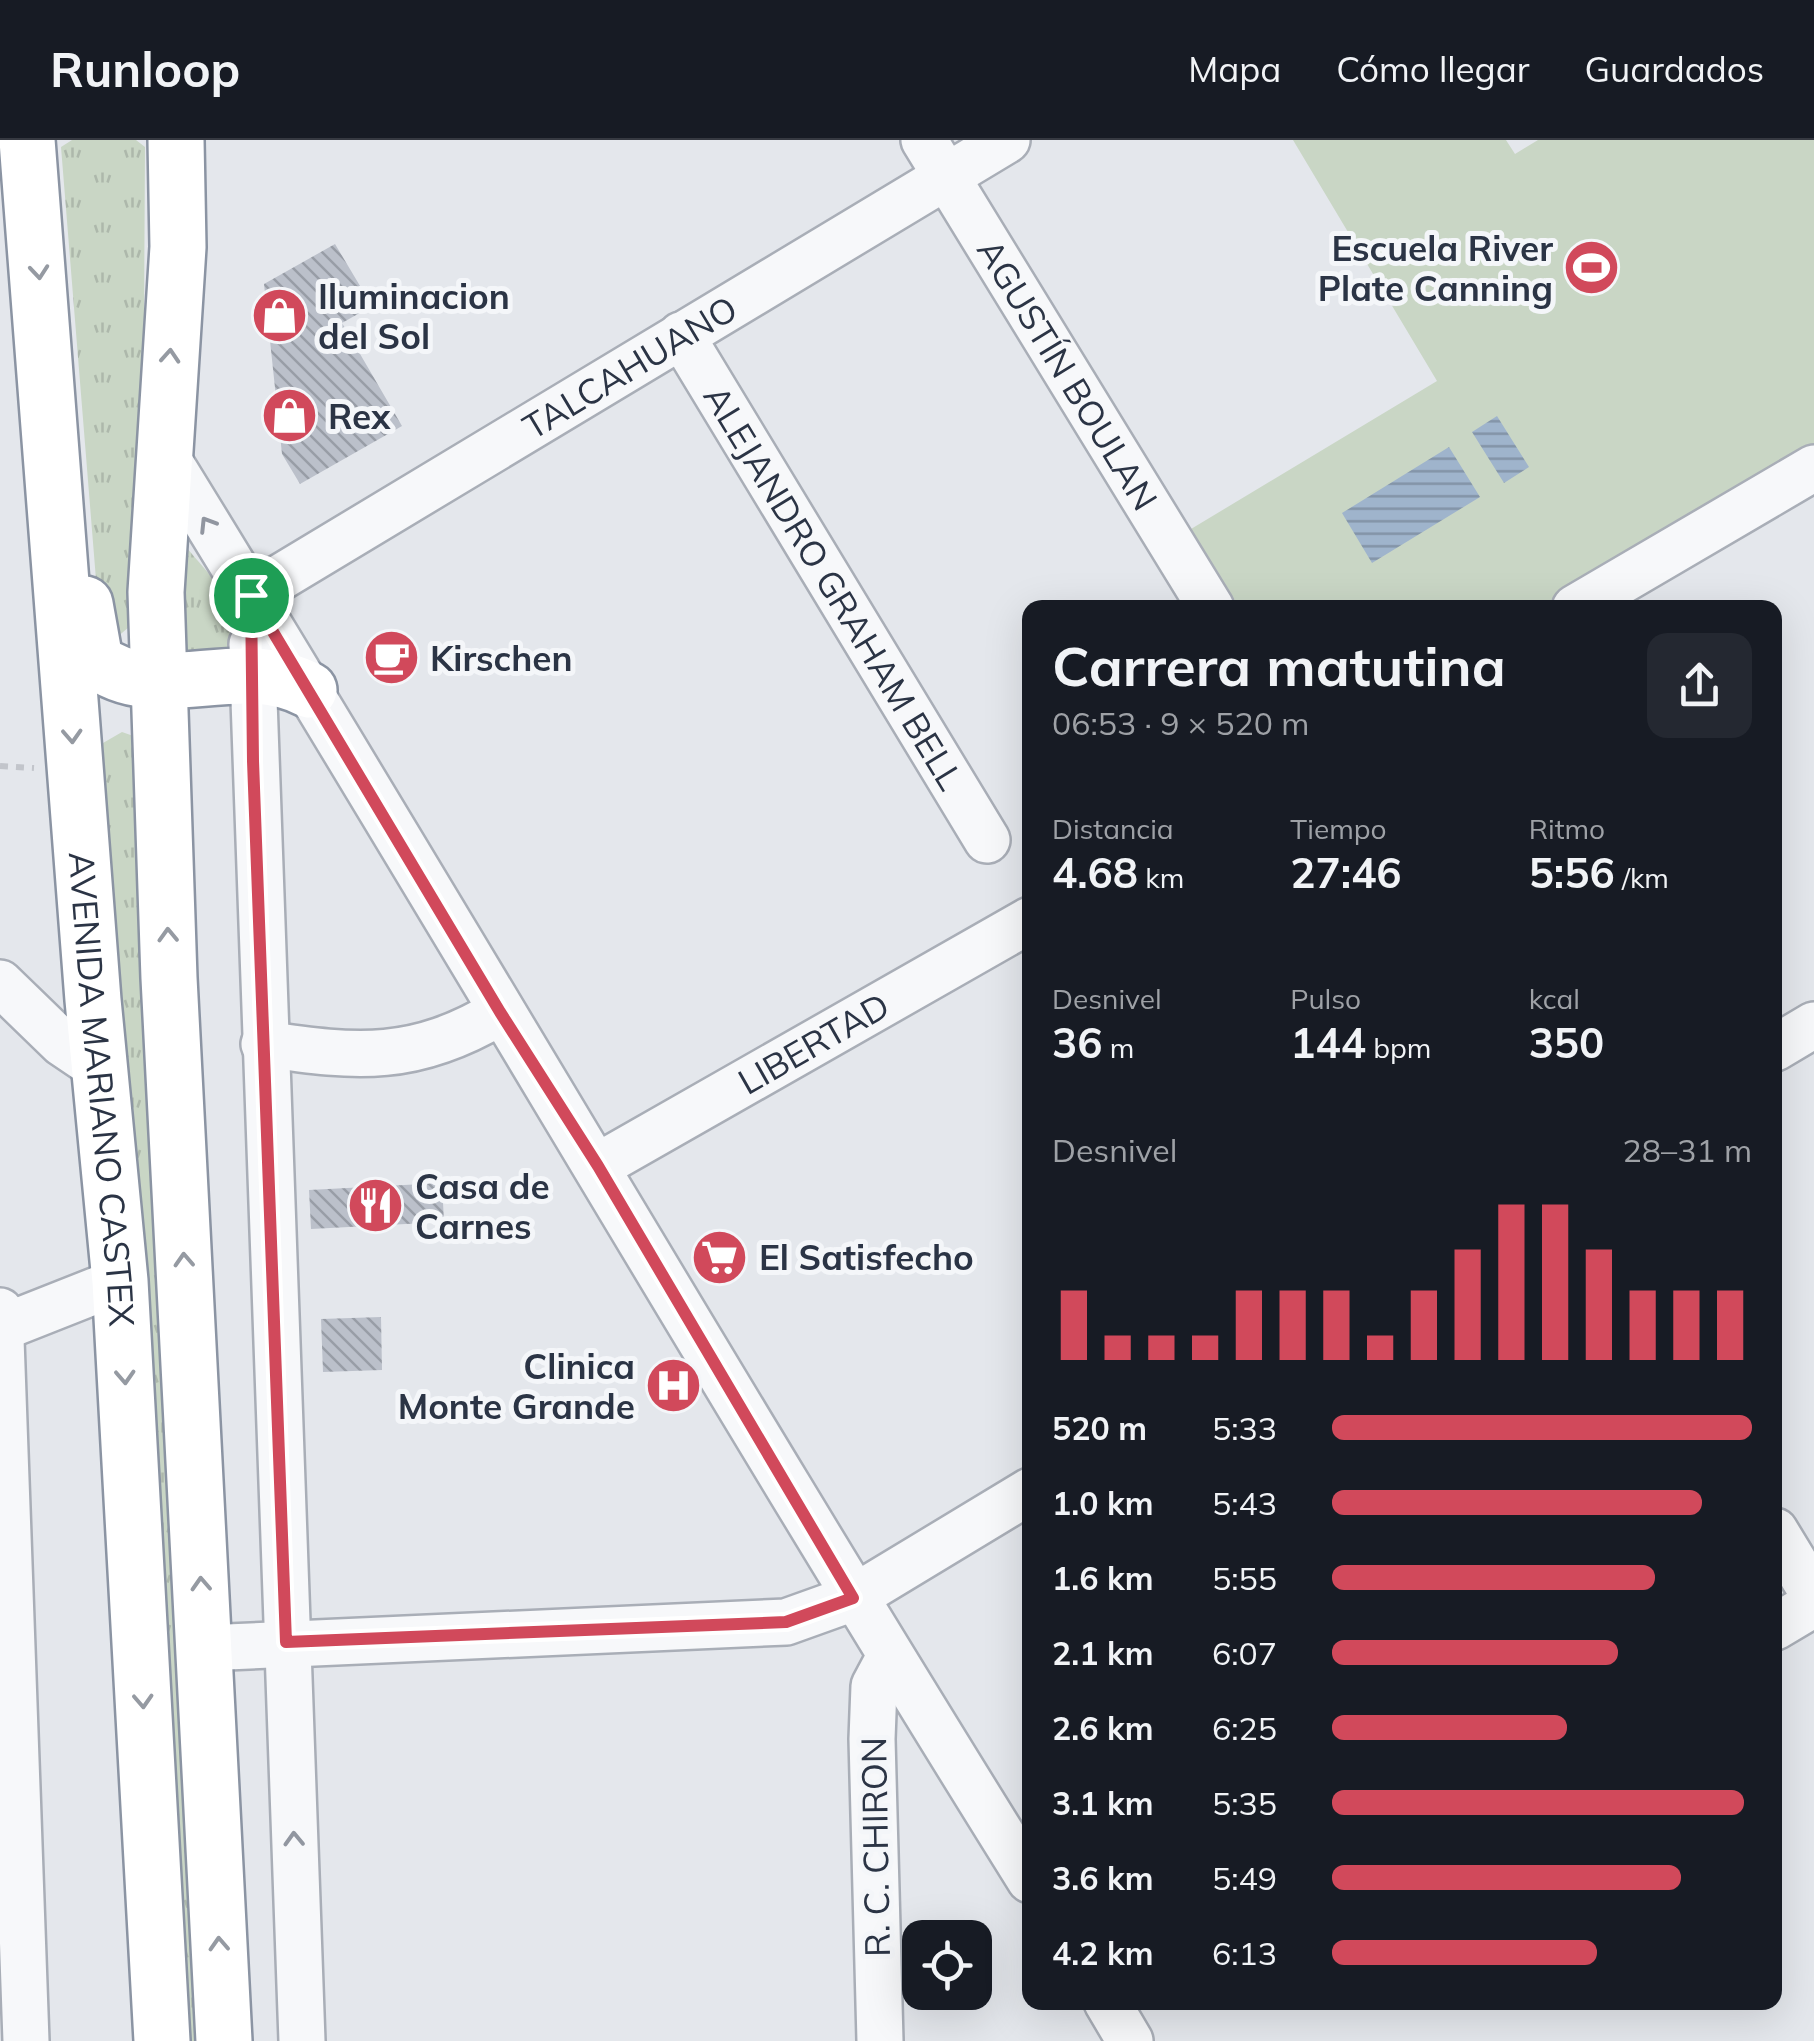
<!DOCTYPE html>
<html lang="es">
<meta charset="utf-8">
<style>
:root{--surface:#171b24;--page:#242831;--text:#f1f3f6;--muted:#9ea1a6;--line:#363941;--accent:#d1495b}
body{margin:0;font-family:Mulish,sans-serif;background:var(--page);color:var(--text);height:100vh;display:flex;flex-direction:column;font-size:38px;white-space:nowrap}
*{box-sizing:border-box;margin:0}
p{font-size:32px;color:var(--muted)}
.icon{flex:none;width:55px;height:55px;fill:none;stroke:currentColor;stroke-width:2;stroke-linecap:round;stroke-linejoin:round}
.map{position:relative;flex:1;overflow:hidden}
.drawer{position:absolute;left:1022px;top:460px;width:760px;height:1410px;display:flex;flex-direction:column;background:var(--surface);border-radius:20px;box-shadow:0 10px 40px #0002}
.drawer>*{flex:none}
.controls{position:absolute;left:902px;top:1780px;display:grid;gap:20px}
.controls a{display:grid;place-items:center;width:90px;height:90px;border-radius:20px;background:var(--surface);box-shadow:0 10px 40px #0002;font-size:50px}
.pin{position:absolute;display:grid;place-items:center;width:85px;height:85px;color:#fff;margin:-42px;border:5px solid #fff;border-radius:50%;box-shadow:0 2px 10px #0007}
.round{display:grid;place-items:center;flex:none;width:105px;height:105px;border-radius:20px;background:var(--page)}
.summary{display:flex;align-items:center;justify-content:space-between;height:170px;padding:0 30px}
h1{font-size:55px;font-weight:700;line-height:75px}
.metrics{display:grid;grid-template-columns:repeat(3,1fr);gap:15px;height:170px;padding:10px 30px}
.metrics div{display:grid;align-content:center}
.metrics b{font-size:42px;font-weight:700}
.metrics small{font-size:28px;font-weight:400}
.metrics p{font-size:28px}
.chart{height:280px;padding:20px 30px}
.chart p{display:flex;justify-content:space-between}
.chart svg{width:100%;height:180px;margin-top:10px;stroke:var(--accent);stroke-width:6}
ul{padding:0 30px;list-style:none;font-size:32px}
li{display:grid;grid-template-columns:160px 120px 1fr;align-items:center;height:75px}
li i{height:25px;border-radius:12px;background:var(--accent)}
header{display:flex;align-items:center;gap:60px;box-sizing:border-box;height:140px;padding:0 50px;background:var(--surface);border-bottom:2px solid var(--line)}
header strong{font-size:48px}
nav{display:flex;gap:55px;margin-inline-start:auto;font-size:35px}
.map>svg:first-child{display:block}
.grass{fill:url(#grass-tufts)}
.park{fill:#c9d6c5}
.water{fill:url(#water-rules)}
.building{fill:url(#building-back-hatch)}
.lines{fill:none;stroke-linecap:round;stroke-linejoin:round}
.minor-casing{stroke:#a9aeb7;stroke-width:50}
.highway-casing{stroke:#8b94a3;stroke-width:60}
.path{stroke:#c2c5cb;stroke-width:6;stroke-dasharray:8 8;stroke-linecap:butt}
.minor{stroke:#f7f8fa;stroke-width:45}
.highway{stroke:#fff;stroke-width:55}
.oneway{stroke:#959aa2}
.oneway2{stroke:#9196a0}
.route-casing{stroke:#fff;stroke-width:20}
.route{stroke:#d1495b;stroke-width:12}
.labels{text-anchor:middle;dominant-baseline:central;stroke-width:10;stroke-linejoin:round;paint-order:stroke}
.poi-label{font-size:35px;font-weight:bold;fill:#2b3445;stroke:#f4f6f9;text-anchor:start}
.street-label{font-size:35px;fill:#2b3445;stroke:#f4f6f9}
</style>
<header>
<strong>Runloop</strong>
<nav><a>Mapa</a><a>Cómo llegar</a><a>Guardados</a></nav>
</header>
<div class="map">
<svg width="1814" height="1901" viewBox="0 0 1814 1901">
<defs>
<pattern id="grass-tufts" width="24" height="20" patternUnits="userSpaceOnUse" patternTransform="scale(2.5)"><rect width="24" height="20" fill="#c9d6c5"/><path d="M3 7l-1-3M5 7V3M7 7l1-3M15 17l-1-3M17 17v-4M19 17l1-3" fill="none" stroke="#adb8ab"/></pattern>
<pattern id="water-rules" width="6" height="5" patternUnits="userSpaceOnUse" patternTransform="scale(2.5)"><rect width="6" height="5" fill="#9fb4cc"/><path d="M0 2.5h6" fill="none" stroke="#8293a7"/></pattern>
<pattern id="building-back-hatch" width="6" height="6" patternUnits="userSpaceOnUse" patternTransform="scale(2.5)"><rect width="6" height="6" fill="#bbc0ca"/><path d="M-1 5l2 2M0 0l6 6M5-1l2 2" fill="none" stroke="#989da6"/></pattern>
</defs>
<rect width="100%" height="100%" fill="#e4e7ec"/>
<path class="grass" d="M72,0H136L145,7L144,182L129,487L116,498L100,489L61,7Z
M187,408C215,443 253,470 222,515H184Z
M122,592L142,599L210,1901H174L103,603Z"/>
<path class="park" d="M1293,0H1506L1515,14L1538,0H1814V305L1539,467H1239L1191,389L1437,241Z"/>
<path class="water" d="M1497,276L1529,327L1504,343L1472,292Z
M1449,307L1480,357L1372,423L1342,373Z"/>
<path class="building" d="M335,104L372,166L342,183L402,286L300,344L282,314L264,144Z
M442,1043L444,1082L311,1089L309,1050Z
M381,1177L382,1230L323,1232L321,1179Z"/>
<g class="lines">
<defs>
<g id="minor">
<path id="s1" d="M924,0L1211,468"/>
<path id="s2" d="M681,195L987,700"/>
<path d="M164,313C456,787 735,1268 1030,1740"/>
<path id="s3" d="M251,455L1007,0"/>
<path d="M1575,468L1814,328"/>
<path d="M252,504L302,1901"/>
<path d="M0,843L62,903L99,928"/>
<path d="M264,904C358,918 415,923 500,872"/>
<path d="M1775,908L1814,885"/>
<path id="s4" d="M598,1026L1030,780"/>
<path d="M0,1171L26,1901"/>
<path d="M1,1188L120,1141"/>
<path d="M1775,1391L1814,1455"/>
<path d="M1775,1487L1814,1464"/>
<path d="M204,1508L786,1482L853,1458L1030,1351"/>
<path d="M1107,1862L1130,1901"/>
<path d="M880,1901L872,1599L874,1546L890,1516"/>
</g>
<g id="highway">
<path id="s5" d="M27,0L93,860L120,1141L162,1901"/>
<path d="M176,0L178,107L156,452L169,838L224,1901"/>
<path d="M85,464L95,520C156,568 237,512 309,550"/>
</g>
</defs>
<use href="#minor" class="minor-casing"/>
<use href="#highway" class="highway-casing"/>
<path class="path" d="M0,626L34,628"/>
<use href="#minor" class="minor"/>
<use href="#highway" class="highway"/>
</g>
<defs><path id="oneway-chevron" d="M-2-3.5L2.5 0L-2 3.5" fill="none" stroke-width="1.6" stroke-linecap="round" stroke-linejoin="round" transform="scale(2.5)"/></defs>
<g class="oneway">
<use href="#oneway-chevron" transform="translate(39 132) rotate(85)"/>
<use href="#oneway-chevron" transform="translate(170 216) rotate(-86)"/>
<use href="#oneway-chevron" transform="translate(72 596) rotate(87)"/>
<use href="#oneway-chevron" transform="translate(168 795) rotate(-92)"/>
<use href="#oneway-chevron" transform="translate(184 1120) rotate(-93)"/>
<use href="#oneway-chevron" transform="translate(125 1237) rotate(87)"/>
<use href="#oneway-chevron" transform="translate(201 1444) rotate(-93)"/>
<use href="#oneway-chevron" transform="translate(143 1561) rotate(87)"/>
<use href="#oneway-chevron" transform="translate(219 1804) rotate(-93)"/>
</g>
<g class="oneway2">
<use href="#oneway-chevron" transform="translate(207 384) rotate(-122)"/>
<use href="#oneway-chevron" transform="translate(294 1699) rotate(-92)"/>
</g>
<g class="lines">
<defs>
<path id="route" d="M251,455L500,872L598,1026L853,1458L786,1482L286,1502L253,621Z"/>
</defs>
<use href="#route" class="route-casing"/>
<use href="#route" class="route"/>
</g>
<defs>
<symbol id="stadium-disc" viewBox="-11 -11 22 22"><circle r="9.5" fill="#d1495b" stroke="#f4f6f9"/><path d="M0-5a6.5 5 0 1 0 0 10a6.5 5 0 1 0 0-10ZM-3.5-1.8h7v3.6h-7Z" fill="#fff"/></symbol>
<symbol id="shop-disc" viewBox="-11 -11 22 22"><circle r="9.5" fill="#d1495b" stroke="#f4f6f9"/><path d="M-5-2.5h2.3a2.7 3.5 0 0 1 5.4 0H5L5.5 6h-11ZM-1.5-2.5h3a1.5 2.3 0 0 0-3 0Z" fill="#fff"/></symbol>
<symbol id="cafe-disc" viewBox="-11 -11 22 22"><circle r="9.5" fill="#d1495b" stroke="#f4f6f9"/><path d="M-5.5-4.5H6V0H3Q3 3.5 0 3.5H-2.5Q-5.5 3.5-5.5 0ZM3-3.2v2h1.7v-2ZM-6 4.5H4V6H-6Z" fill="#fff"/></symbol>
<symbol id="restaurant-disc" viewBox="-11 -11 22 22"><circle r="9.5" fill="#d1495b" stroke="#f4f6f9"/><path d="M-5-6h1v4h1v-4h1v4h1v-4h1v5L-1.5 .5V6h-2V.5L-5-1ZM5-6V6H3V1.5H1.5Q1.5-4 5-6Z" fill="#fff"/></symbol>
<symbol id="supermarket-disc" viewBox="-11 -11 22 22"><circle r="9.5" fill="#d1495b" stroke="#f4f6f9"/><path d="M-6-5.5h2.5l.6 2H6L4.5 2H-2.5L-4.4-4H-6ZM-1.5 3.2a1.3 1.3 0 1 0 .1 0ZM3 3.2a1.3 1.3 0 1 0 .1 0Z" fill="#fff"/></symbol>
<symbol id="hospital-disc" viewBox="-11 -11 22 22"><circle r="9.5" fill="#d1495b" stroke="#f4f6f9"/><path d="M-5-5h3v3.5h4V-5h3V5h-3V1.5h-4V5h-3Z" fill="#fff"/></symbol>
</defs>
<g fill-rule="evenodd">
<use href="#stadium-disc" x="1560" y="96" width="63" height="63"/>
<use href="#shop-disc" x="248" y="144" width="63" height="63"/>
<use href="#shop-disc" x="258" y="244" width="63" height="63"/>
<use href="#cafe-disc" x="360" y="486" width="63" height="63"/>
<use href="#restaurant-disc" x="344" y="1034" width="63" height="63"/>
<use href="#supermarket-disc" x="688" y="1086" width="63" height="63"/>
<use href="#hospital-disc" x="642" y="1214" width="63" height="63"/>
</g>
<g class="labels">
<g class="poi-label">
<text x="1553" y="108" text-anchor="end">Escuela River<tspan x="1553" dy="40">Plate Canning</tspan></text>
<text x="318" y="156">Iluminacion<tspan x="318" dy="40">del Sol</tspan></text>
<text x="328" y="276">Rex</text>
<text x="430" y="518">Kirschen</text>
<text x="415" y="1046">Casa de<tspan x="415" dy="40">Carnes</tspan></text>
<text x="759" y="1117">El Satisfecho</text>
<text x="635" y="1226" text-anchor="end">Clinica<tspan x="635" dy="40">Monte Grande</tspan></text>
</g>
<g class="street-label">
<text stroke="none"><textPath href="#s3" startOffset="442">TALCAHUANO</textPath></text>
<text stroke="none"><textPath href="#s1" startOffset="275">AGUSTÍN BOULAN</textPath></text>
<text stroke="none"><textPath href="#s2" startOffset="295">ALEJANDRO GRAHAM BELL</textPath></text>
<text stroke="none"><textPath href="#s4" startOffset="248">LIBERTAD</textPath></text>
<text stroke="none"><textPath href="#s5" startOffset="952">AVENIDA MARIANO CASTEX</textPath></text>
<text transform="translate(875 1707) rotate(-91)">R. C. CHIRON</text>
</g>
</g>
</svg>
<div class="controls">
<a><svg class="icon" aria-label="locate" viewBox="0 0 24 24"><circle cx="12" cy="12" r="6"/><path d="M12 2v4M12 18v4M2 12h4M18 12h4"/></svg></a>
</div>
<div class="pin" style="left:251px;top:455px;background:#1e9e55"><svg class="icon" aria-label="arrive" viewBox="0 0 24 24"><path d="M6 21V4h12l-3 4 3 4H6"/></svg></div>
<section class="drawer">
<div class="summary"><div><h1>Carrera matutina</h1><p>06:53 · 9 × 520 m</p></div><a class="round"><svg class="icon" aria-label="share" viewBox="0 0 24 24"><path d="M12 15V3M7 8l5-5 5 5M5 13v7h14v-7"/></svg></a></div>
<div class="metrics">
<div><p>Distancia</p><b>4.68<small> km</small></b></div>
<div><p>Tiempo</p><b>27:46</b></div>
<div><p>Ritmo</p><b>5:56<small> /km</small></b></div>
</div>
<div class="metrics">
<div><p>Desnivel</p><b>36<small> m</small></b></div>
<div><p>Pulso</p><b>144<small> bpm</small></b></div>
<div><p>kcal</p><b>350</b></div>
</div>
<div class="chart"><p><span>Desnivel</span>28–31 m</p>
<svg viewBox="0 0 160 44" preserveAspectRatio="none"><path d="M5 44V27M15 44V38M25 44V38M35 44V38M45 44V27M55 44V27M65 44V27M75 44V38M85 44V27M95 44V17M105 44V6M115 44V6M125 44V17M135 44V27M145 44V27M155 44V27"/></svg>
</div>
<ul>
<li><b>520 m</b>5:33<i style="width:100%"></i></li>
<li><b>1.0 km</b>5:43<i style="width:88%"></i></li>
<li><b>1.6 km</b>5:55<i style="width:77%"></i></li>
<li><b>2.1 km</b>6:07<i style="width:68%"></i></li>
<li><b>2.6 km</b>6:25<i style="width:56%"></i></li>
<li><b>3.1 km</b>5:35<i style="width:98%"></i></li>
<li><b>3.6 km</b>5:49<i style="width:83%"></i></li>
<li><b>4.2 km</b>6:13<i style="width:63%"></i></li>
</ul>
</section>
</div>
